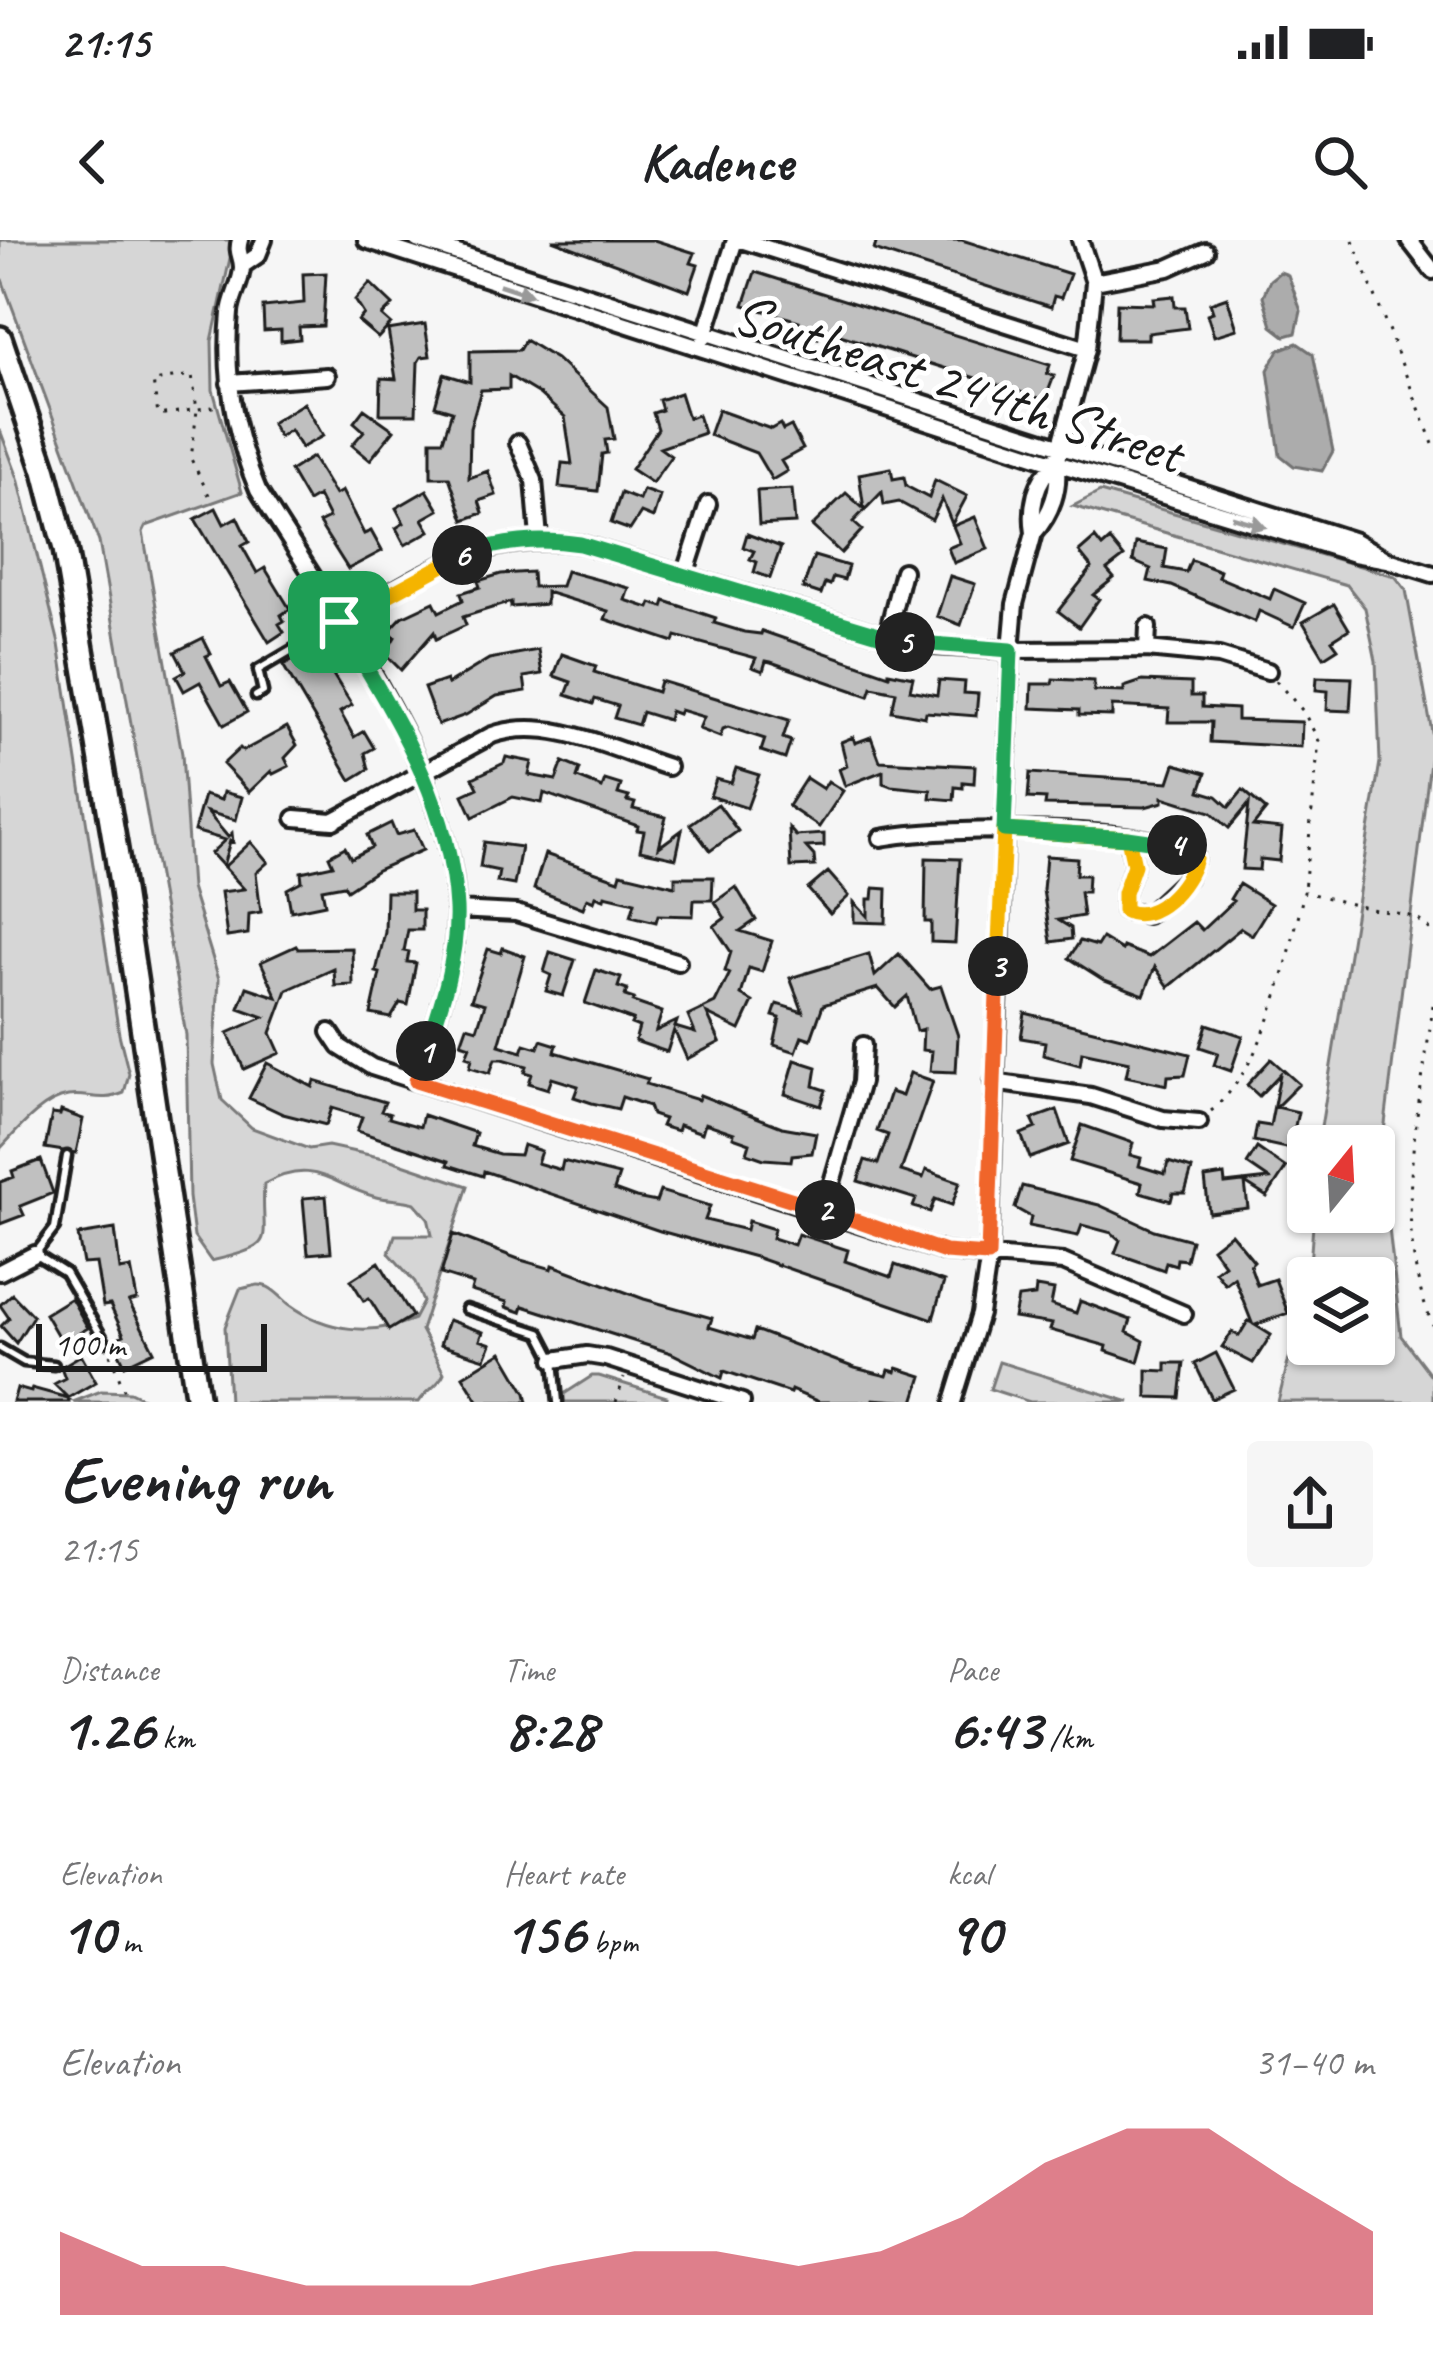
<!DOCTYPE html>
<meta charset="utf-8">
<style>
:root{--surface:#fff;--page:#f6f6f6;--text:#202124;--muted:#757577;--accent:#d1495b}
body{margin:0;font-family:Caveat,sans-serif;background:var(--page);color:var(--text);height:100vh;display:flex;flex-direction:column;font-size:45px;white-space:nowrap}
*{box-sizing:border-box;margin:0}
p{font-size:39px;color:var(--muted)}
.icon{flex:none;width:66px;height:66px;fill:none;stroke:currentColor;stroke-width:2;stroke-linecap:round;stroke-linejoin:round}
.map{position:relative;height:1162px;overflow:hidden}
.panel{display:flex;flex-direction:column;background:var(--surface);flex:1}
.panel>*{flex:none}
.needle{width:78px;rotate:18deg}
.buttons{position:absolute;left:1287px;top:885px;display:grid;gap:24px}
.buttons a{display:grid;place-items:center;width:108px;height:108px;border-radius:12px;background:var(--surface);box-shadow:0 3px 9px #0004;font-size:60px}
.scale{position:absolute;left:36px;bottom:30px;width:231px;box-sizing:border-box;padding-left:12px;border:6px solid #1c1c1c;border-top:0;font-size:33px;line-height:42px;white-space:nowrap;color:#1c1c1c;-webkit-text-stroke:9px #fff;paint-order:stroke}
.pin{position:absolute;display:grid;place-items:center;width:102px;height:102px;color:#fff;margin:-51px;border-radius:24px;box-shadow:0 6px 18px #0006}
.km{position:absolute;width:60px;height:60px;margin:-30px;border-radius:50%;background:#222;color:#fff;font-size:33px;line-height:60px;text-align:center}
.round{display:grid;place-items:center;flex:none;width:126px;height:126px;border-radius:12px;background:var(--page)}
.head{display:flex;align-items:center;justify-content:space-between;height:204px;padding:0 60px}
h1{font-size:66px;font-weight:700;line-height:90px}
.figures{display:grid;grid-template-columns:repeat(3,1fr);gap:18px;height:204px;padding:12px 60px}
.figures div{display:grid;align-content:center}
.figures b{font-size:60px;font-weight:700}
.figures small{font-size:33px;font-weight:400}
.figures p{font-size:33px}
.chart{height:336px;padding:24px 60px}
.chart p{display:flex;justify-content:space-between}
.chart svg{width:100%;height:216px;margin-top:12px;fill:var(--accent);opacity:.7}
.status{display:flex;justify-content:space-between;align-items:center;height:84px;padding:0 60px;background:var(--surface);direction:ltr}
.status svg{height:33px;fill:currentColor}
header{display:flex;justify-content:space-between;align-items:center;height:156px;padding:0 60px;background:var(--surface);font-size:54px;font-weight:700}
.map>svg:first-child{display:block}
.green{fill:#d6d6d6;stroke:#797979;stroke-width:3}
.water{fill:#acacac;stroke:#727272;stroke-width:3}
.building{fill:#c0c0c0;stroke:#1c1c1c;stroke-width:3}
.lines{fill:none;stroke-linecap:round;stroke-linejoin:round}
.service-casing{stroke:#1c1c1c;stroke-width:15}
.minor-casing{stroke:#1c1c1c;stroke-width:22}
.primary-casing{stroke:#1c1c1c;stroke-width:30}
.path{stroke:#1c1c1c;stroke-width:3;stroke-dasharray:3 9;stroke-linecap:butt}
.service{stroke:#fff;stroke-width:6}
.minor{stroke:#fff;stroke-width:14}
.primary{stroke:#fff;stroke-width:21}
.oneway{fill:#999}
.split-1-casing{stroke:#fff;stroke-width:24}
.split-2-casing{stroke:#fff;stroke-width:24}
.split-3-casing{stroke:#fff;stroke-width:24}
.split-4-casing{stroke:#fff;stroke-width:24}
.split-5-casing{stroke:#fff;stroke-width:24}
.split-6-casing{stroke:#fff;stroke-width:24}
.split-7-casing{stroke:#fff;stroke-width:24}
.split-1{stroke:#22a559;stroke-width:15}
.split-2{stroke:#f0652b;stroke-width:15}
.split-3{stroke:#f0652b;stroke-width:15}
.split-4{stroke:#f5b400;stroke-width:15}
.split-5{stroke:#22a559;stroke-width:15}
.split-6{stroke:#22a559;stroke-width:15}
.split-7{stroke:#f5b400;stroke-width:15}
.labels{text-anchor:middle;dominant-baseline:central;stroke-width:10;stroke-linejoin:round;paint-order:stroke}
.street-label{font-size:57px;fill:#1c1c1c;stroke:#fff}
</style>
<div class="status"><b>21:15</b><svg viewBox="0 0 49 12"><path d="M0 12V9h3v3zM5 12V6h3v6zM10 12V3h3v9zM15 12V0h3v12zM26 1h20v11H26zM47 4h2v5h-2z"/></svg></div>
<header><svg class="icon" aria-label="back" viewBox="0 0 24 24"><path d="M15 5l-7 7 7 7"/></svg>Kadence<svg class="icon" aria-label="search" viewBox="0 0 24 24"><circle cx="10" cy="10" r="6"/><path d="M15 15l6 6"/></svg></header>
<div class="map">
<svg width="1433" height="1162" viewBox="0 0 1433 1162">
<rect width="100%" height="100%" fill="#f6f6f6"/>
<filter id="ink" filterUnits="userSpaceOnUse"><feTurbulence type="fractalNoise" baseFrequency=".00833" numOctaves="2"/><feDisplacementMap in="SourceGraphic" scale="24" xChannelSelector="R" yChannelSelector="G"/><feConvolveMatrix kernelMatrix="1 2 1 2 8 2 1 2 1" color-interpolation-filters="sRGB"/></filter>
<g filter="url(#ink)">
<path class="green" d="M0,0H234L212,101L213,150L242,252L146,286L143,292L182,514L191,648L219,739L214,824L222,860L252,888L309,909L328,906L388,919L468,946L421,1090L444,1133C439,1146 426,1150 419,1162H229L225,1087L240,1049C242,1049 256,1045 258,1045C272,1045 279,1056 289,1064C327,1092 372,1096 414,1079L423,1062L415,1042L389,1013L395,995H432L428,978L415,963C402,959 388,960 376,957C330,945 315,916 264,944C260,1004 282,1004 211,1021L194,997L189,957L186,795L99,302L0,34Z
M0,190L18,238L59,404L119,794L129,834L124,853C100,863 90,853 68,856C42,860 17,891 0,909Z
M1100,252L1395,336L1406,350L1433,498L1381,916L1401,1096L1433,1138V1162H1278L1308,1044V1104H1374V1038H1309L1314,972H1374V906H1318L1380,522L1376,421L1365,368L1347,345L1073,266Z
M999,1122L1130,1162H1030L990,1149Z
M592,1136H599L667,1157L666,1162H564V1154Z
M101,1151L130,1152L151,1162H73Z"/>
<path class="water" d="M1280,32L1288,35L1301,71L1296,93L1285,96L1272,86L1263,56L1270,40Z
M1297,103L1313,114L1333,211L1322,231L1294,226L1280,215L1268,130L1279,110Z"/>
<path class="building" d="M552,0H654L695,13L691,23L698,25L689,51Z
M877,0H962L1070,34L1061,58L1054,56L1051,67L874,10Z
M755,32L1050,125L1047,134L1054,136L1045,160L821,89L818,98L796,91L799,81L744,65Z
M326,33L323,86L299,87L300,99L281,101V90L264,91L263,67L304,63L303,34Z
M370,43L393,65L382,76L391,84L378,98L358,81L364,74L355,60Z
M1174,56L1175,67H1185L1188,88L1148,93V99H1116L1117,63L1154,64L1153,58Z
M1227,57L1237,89L1214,96L1207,74L1213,72L1210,63Z
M425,84L430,116L421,117L418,122L416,174H380L381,138L396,139L388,90Z
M525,100L556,119L608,167L614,199L605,200L607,213L602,214L598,251L559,247L562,223L572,224L565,177L539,154L509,136V149L481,150L470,188L469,238L488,231L496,255L479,261L483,273L464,280L449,237H431V200H443L452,171L435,166L444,134L470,142V111L519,110Z
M680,153L688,178L698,175L704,193L660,208L671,216L652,243L631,229L658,189L653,173L662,170L659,160Z
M304,163L323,196L301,208L290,190L279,197L271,183Z
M364,169L394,190L370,220L352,205L364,191L354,182Z
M718,170L771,189L780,184L783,190L791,186L803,209L781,221L787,231L772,240L756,213L709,195Z
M312,217L335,255L342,251L364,294L371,291L382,311L348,329L319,283L329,278L318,256L308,262L290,231Z
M891,228L893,239L904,237L906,246L929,258L935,240L967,256L952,284L942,259L932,280L899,262L884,265L882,252L853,282L862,290L841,313L812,286L846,253L864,269L859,234Z
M792,249L795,283L759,285L757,251Z
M427,250L439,270L423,279L430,291L405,305L396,288L404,283L396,268Z
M643,250L660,256L653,278L641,273L630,290L611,283L621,253L639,260Z
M216,268L224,284L237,277L249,302L242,306L257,333L265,328L290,369L281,375L284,381L279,384L284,392L269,402L195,279Z
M975,277L988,309L954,323L948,308L960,303L953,286Z
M747,294L781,307L770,338L754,332L757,322L750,319L754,311L743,307Z
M1095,298L1102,307L1110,300L1124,317L1107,330L1114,338L1093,355L1099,359L1079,387L1058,371L1092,328L1079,312Z
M1136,303L1167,309L1164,328L1186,332L1191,320L1220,331L1218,337L1270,359L1274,349L1305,363L1294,387L1259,371L1255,382L1172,346L1148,341L1151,329L1133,321Z
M814,316L848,326L844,340L833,337L830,345L825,343L821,354L803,348Z
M566,331L629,348L625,360L649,368L651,363L663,367L665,361L716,378L714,383L744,392L761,394L762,391L889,435V432L913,437L910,450L937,455L939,440L965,442L964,453L978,454L976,476L926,472L925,477L892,471L896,452L872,447L869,456L771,422L766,421L763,431L752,427L756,418L676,396L674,402L605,379L608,371L546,352V364L511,367V362L463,377L466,385L436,399L434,392L401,430L385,414L395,397L389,391L402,377L434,362L439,372L463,360L461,353L480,347L478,341L501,334L532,332L533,347L561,346Z
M950,336L975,344L961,385L937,376Z
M1334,364L1349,389L1332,400L1338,408L1324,417L1303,382Z
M203,398L211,414L206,416L221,446L230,442L247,472L224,485L200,442L184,451L176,436L185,431L175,412Z
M538,410L542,434L524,437L526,451L497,456L466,475L438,485L424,448L446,440L448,444L489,419Z
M562,414L596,426L594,432L657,452L660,441L789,480L783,498L791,501L785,519L761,511L765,499L728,487L723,489L720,497L699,489L704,477L680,470L678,474L670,471L668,480L642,472L638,485L614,478L618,466L595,459L593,464L566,455L571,442L554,436Z
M301,415L312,429L325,422L352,465L340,472L354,497L364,491L374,508L365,513L369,529L351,540L283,425Z
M1317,437L1352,438L1350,471L1327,470L1328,451L1316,450Z
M1053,439L1094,441V451L1124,452V447L1142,441L1191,443V456H1202V467L1237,469V480L1302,482L1301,507L1210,502L1211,482H1168L1169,469L1112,466V476L1079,475V470L1031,468L1032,444H1052Z
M287,487L297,505L285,518L289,526L273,534L271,531L249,552L223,524L240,508L243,511Z
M853,497L855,503L871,497L880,521L975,526L974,543L963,542V548L955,547L954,560L930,558L931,550L891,546L883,543V531L845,546L839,529L847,526L841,502Z
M506,517L532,522L529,535L556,540L563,522L580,529L577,538L602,548L605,540L621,545L618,554L629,557L627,561L635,563L633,569L666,577L659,607L682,590L676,618L640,610L644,591L637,590L638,586L544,553L542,563L513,557L473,577L463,555L478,548L473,538L504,523Z
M1175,524L1206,533L1200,551L1217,556L1229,567L1243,550L1266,570L1253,586L1282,589L1279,621L1260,619L1259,630L1242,629L1249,564L1229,588L1211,572L1163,557V562L1145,567L1045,565L1046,559L1028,558L1030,533L1169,542Z
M736,528L759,535L747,568L710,556L716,539L731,543Z
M806,538L823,549L828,541L843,551L819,587L788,566Z
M223,552L242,557L236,580L207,572L228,597L232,593L233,602L230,601L223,626L211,613L225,600L194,591L204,555L221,560Z
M718,564L738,591L710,611L690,584Z
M391,583L396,595L414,590L423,610L377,630L347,650L344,645L322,649L325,664L291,671L287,649L302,641L301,632L333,625L329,616L345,607L351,618L372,607L367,595Z
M789,588L796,596L824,594V606L806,607L814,616L815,626L791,627Z
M251,602L268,622L256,633L261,672L249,674L248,694L227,697L221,652L244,649L224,627Z
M484,602L521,607L514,645L497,642L499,631L480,627Z
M545,614L619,640L621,633L675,646V637H713L712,660H694L693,676L658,675L656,682L631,676L635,662L605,655L604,659L596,656L594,661L587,658L583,668L534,649Z
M1046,616L1077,618L1076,635H1088L1087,652H1080L1083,676L1058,680L1071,688L1072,699L1051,702L1043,650Z
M926,618L960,619L955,703L931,702V682H925Z
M828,632L849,656L830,674L808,649Z
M1239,644L1271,664L1252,695L1241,688L1169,747L1155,727L1144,755L1102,739L1069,718L1080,701L1097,706L1102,698L1122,710L1123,707L1149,717L1194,682L1202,690L1233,661L1230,659Z
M736,647L756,680L740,691L772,701L762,732L749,728L741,755L753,762L740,790L707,774L720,802L687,819L674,790L667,812L635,801L639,787L631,784L633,780L585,763L596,730L621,738L618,747L627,750L625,756L634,759L633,762L662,772L656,791L677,781L675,787L695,793L688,776L715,763L730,733L725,731L731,712L714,686L725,678L715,662Z
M874,648L887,649L886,683L854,682V662L868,677V659H873Z
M386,652H412V670H422V690H408L404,711L409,712L407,722L416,723L408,765L400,763L391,778L371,774L380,733L376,732L385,692Z
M296,706L298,709L352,708L353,745L335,746L334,729L287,750L271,793L280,813L244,829L228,793L264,777L239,768L247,747L277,757L261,722Z
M503,708L525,716L499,805L522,812L525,804L538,808L541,800L557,805L555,812L648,839L646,844L698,860L700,855L782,887L816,893L812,913L792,915L791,921L764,919L747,913L750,903L733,897L734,893L705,883L702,893L679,885L677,891L661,886L664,879L652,875L649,866L622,857L618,869L592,863L574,857L578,846L552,838L548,849L529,843L532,834L525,832L527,826L503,819H495L490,833L470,827L472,818L466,816L470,806L461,803L467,786L477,789L485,764L471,760L488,709L501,713Z
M550,712L575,720L563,756L546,751L551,735L544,732Z
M869,714L875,736L899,714L930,749L941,746L958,796L956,832L930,831L932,811L922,810L923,789L916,791L907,756L895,767L878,748L823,765L811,799L802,796L796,812L774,805L780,778L773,776L777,764L803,772L790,738Z
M1025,773L1190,814L1185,835L1168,836L1167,845L1126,836L1129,822L1082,812L1080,825L1043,815L1045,802L1021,798Z
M1207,784L1243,796L1231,831L1214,825L1218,813L1200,807Z
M1271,819L1299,844L1276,867L1298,872L1290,909L1254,901L1257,884L1270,886L1280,834L1259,856L1247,845Z
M795,820L817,827L814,846L826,850L821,866L785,854Z
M267,823L313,847L315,841L385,862L381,871L390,874L389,878L420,887L423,875L476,893L472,906L499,914L520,915L523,905L541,911L537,923L561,930L563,921L619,935L614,950L636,958L656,962L660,951L710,966L705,980L746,990L748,981L774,989L772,998L794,1005L798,994L848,1010L845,1021L891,1037L895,1025L944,1042L933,1079L755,1017L660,991L484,931L483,936L448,925L449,921L357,891L362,877L332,868L326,885L283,874L249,858Z
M910,833L933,841L901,931L923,938L926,930L960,942L952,965L935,959L930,972L913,967L916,959L858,941L865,920L878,924L888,895L877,891L890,852L902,856Z
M1057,870L1069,904L1030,918L1021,894L1036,888L1032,879Z
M61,871L83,879L76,913L45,908L52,874L60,875Z
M1082,885L1133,903L1130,915L1141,918L1139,926L1165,934L1168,922L1192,929L1185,953H1173L1171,961L1140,952L1142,943L1070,921Z
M1257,908L1286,928L1267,957L1245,943L1248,968L1209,973L1205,938L1224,935L1225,944L1269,939L1247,924Z
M41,920L53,953L20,966L24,975L0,984V942L14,937L12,931Z
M1022,946L1099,965L1154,990L1191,1000L1186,1020L1177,1019L1176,1025L1166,1022L1164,1030L1115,1013L1120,1000L1112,993L1082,985L1078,996L1029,986L1031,977L1015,968Z
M326,956L331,1012L308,1014L303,958Z
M115,989L120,1030L131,1028L137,1060L129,1062L154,1111L125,1125L113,1100L124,1095L110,1065L103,1066L96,1023L83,1024L78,995Z
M1231,993L1254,1021L1250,1025L1257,1045L1275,1039L1288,1073L1255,1085L1271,1095L1253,1123L1222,1107L1232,1092L1239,1096L1248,1081L1252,1083L1234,1037L1225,1044L1215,1031L1224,1024L1212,1008Z
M453,994L521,1020L552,1029L553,1025L644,1059L712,1078L709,1087L752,1100L755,1090L855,1128L887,1136L889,1130L896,1132L897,1128L922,1136L914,1162L873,1159L872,1162H819L791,1150L790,1153L724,1131L722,1138L671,1113L523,1066L521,1072L506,1067L507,1062L471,1051L473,1044L441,1034Z
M379,1022L412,1076L389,1090L369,1058L364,1061L351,1040Z
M1036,1047L1054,1050L1051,1065L1076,1073L1080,1061L1131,1080L1127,1092L1144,1101L1138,1122L1106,1111L1107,1106L1050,1090L1052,1084L1014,1078L1018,1058L1035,1056Z
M12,1054L33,1076L16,1103L1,1086L9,1078L0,1065Z
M71,1058L88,1088L62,1103L45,1074Z
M448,1080L483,1092L480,1100L491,1104L485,1119L440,1105Z
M502,1112L526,1153L528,1162H479L463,1136Z
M1216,1113L1234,1149L1212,1159L1195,1124Z
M81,1115L96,1142L68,1158L69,1162H13L17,1148L31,1152L32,1148L68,1158L54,1144L65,1138L61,1127Z
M1166,1123H1184L1180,1158L1147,1157V1130L1166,1131Z"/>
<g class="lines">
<defs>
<path id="service" d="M256,456L263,452L258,430L336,384
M67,916L55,988L35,1014L65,1033L105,1102
M466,1069L540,1093L554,1120L558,1162
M0,1108L24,1122L54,1125"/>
<path id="minor" d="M240,0C236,13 242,16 242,27C242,42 231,58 230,73C224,134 234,194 258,250C328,364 455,535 456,671C457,729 434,786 416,841
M366,0L1056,223L1354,314L1388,320L1355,301L417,0
M741,0L1087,109
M1409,0L1433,31
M242,26L258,15L264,0
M1094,42L1168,28L1206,11
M704,98L735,0
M229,143L327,136
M518,203L534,240L539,298
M1056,223C1035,239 1030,268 1034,293C1051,274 1061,248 1056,223L1087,109L1091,72L1094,42L1080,0
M1388,320L1433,334
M685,335L708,264
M339,382C424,335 479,290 581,304L915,405L1011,410L1147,409L1219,416L1268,431
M886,398L903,331
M1147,409L1148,387
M295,578L333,581L492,495C548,475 614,510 668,527
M881,598C934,587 1159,582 1195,618L1187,638L1147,675L1124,670V653L1134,625L1128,598
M456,670L516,673L678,722
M330,792L340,807L372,827L945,1012L1063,1022L1184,1074
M993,842L1091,856L1163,879L1199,882
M824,970L861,842L863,805
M0,1032L35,1014
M554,1120L587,1115L606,1118L742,1162
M953,1162L980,1074L989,1015L1011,410L1015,364L1034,293"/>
<path id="primary" d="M0,98L45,231L65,309L116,610L198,1162"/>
</defs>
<use href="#service" class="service-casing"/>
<use href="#minor" class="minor-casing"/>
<use href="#primary" class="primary-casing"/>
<path class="path" d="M1353,0L1433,204
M209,255L191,219L197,170L192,135L153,141L158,175L219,166
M1276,441L1303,471L1319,501L1304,650
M1433,765C1420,870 1389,985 1433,1086
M1211,871C1267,824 1287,722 1304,652C1326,657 1349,664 1371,669C1397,675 1414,670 1433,693
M110,1114L129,1162
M616,1162L624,1138"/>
<use href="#service" class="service"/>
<use href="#minor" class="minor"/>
<use href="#primary" class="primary"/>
</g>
<defs><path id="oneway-solid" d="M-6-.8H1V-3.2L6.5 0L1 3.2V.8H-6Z" transform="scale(3)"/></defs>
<g class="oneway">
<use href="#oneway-solid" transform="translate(516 50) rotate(18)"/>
<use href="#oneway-solid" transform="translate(1249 282) rotate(17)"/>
</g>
</g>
<g class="lines" filter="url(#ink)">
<defs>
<path id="split-1" d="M339,382C393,474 450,558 456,668C458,716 441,766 426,811"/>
<path id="split-2" d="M426,811L416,841L825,970"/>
<path id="split-3" d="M825,970L945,1012L988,1015L998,726"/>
<path id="split-4" d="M998,726L1004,590L1128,598L1134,625L1124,653V670C1153,686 1189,645 1195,618L1177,605"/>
<path id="split-5" d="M905,402L1011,410L1004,590L1128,598L1177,605"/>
<path id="split-6" d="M462,315C503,301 538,298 580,304L905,402"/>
<path id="split-7" d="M339,382L462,315"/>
</defs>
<use href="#split-1" class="split-1-casing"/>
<use href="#split-2" class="split-2-casing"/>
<use href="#split-3" class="split-3-casing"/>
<use href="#split-4" class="split-4-casing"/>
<use href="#split-5" class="split-5-casing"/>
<use href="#split-6" class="split-6-casing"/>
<use href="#split-7" class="split-7-casing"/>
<use href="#split-1" class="split-1"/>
<use href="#split-2" class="split-2"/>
<use href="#split-3" class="split-3"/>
<use href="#split-4" class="split-4"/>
<use href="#split-5" class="split-5"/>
<use href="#split-6" class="split-6"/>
<use href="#split-7" class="split-7"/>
</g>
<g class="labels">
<g class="street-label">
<text transform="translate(958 143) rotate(18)">Southeast 244th Street</text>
</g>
</g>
</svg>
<div class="buttons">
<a><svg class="needle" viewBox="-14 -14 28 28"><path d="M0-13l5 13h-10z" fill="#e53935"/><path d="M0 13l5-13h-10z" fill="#757577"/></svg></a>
<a><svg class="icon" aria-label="layers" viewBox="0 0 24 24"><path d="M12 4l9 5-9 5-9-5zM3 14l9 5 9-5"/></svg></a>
</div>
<div class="scale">100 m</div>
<div class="pin" style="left:339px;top:382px;background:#1e9e55"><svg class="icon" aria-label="arrive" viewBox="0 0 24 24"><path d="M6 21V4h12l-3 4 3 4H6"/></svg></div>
<b class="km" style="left:426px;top:811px">1</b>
<b class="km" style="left:825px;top:970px">2</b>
<b class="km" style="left:998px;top:726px">3</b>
<b class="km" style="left:1177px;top:605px">4</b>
<b class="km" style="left:905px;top:402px">5</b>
<b class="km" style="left:462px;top:315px">6</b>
</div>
<section class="panel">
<div class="head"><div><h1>Evening run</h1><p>21:15</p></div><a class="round"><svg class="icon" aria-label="share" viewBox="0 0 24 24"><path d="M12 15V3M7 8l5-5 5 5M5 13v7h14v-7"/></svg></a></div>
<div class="figures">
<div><p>Distance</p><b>1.26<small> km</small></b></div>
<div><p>Time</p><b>8:28</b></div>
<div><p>Pace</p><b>6:43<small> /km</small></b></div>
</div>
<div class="figures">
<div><p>Elevation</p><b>10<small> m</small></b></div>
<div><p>Heart rate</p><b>156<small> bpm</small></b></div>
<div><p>kcal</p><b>90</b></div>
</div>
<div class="chart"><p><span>Elevation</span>31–40 m</p>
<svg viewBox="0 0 160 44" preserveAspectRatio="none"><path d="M0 44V27L10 34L20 34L30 38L40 38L50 38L60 34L70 31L80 31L90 34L100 31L110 24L120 13L130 6L140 6L150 17L160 27V44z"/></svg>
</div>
</section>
